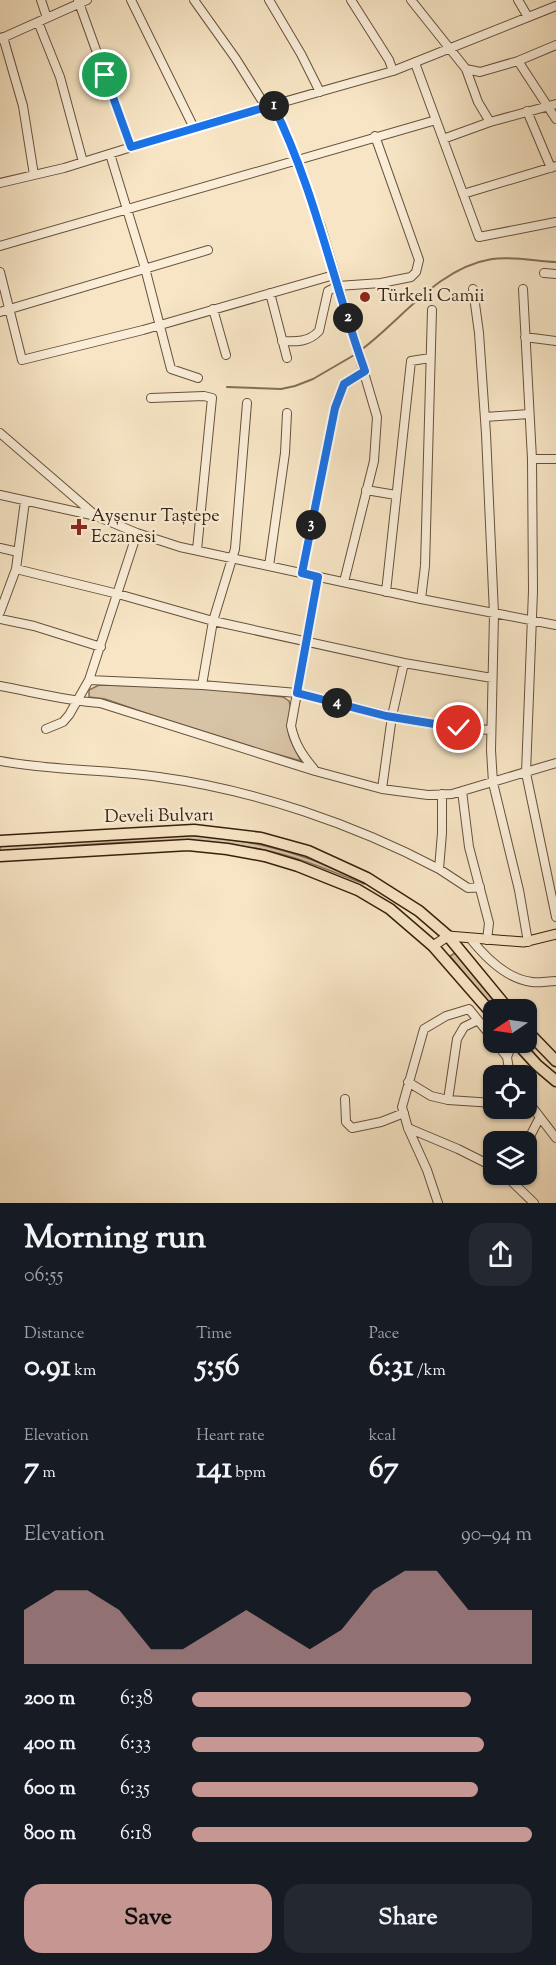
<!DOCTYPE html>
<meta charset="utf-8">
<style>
:root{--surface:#171b24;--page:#242831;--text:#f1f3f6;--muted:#9ea1a6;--accent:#c59692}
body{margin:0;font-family:"Sorts Mill Goudy",serif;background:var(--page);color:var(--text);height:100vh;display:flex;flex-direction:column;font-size:22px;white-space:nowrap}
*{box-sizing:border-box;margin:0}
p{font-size:20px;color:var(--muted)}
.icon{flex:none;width:33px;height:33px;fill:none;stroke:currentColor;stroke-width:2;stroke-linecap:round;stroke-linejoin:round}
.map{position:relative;height:1203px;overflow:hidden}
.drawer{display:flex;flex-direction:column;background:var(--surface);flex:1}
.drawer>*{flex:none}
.needle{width:39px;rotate:257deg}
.buttons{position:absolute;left:483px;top:999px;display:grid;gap:12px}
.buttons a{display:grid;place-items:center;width:54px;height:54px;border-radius:12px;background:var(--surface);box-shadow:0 2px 4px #0004;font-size:30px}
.pin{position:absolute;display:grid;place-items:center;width:51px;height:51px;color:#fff;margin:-26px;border:3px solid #fff;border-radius:50%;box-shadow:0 2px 6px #0007}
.km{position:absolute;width:30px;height:30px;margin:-15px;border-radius:50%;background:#222;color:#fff;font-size:16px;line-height:30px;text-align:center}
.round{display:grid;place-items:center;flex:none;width:63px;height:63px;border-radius:18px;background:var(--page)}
.overview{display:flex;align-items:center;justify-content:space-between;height:102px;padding:0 24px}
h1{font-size:33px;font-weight:800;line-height:45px}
.figures{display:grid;grid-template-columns:repeat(3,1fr);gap:9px;height:102px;padding:6px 24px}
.figures div{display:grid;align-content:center}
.figures b{font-size:30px;font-weight:800}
.figures small{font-size:16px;font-weight:400}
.figures p{font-size:16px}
.chart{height:168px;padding:12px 24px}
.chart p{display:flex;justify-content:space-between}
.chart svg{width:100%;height:108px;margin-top:6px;fill:var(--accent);opacity:.7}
.action{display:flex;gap:12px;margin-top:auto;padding:12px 24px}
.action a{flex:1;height:69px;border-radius:18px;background:var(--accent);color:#111;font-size:24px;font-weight:800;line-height:69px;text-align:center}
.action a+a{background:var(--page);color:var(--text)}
ul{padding:0 24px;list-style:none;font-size:20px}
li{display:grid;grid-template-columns:96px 72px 1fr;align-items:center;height:45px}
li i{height:15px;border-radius:8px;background:var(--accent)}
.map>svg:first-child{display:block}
.green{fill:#d7c3a6;stroke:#887159;stroke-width:1.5}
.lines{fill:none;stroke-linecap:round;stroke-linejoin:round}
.stream{stroke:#846e55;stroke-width:2}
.minor-casing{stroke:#68503a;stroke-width:10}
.major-casing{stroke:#381f0c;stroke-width:11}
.highway-casing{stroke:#381f0c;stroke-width:13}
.minor{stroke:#faeed9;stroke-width:8}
.major{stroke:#f7e5c5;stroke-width:9}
.highway{stroke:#f7e5c5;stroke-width:10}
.route-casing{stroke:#fff;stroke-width:12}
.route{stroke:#1a73e8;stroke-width:8}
.poi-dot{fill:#8f2418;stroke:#faeed9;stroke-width:2}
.labels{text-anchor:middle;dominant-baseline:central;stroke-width:4.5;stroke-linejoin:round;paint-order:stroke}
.poi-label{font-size:18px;fill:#381f0c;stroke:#faeed9;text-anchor:start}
.street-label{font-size:18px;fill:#381f0c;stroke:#faeed9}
</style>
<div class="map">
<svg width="556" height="1203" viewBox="0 0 556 1203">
<rect width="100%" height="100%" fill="#f7e5c5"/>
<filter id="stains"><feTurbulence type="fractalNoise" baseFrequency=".00333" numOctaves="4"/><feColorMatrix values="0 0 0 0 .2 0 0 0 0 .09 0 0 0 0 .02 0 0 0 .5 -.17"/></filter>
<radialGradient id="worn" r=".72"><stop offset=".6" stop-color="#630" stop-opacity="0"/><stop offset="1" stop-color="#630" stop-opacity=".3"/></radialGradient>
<path class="green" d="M99,685L195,687L283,697L289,701C293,711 288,719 288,730C289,741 296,751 301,761L215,737L105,699L89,697V690Z
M181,835C247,837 306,853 365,883L364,884C333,872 301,858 269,851C181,831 89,846 0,851V846Z
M455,953L501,1009H494L450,956Z"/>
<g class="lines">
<path class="stream" d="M361,350C402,320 437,268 492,259C513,256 535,261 556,262
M227,387L281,389L295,386L313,379L356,354"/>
<defs>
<path id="minor" d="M41,0L47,18
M78,0L131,147
M131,0L194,128
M194,0L236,59L266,107
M269,0L301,54L320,92
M351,0L389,60L393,71
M411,0L466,69L480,72L518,61L556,119
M518,0L528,17
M38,22L60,77L83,162
M3,37L23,106L34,175
M0,39L87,0
M518,61L556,45
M415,63L479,237L556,222
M466,69L478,102L490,122
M273,105L287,134L321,227L377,417L374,461L344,582
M527,111L551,168
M443,139L490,122L556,104
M110,154L145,268L171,369L198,378
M0,183L64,168L209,123L393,71L556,6
M463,194L556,166
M0,246L436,120
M0,272L22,360L143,330L334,275
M544,273L556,274
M473,289L479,333L486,434L494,614L491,750L493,783L519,890L528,942
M523,289L532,459L533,591L526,773L556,917
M270,293L287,358
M213,309L226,355
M0,312L208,250
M525,337L556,341
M282,341C296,342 309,342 319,331L328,291L338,286L381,283L411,277L416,272L419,260L375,136
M151,398L204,396L212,398L197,550
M485,417L529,414
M0,433L95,515
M532,459H556
M366,490L396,495
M0,495L96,516L137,533L180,547L421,599L556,625
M0,548L18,552
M269,566L285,453L287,413
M16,569L118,594L213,621L404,663L492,678
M302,573L335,408L344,384L365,371
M386,592L411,361L430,358
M421,599L425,566L432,310
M0,612L16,569L25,501
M0,619L34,626L101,647
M89,680L202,685L297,693L386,715L459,728L491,730
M202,685L213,621L235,549L247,403
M0,686C33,692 67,701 100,703L315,771L382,789L428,795L452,794L556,763
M46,729L63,722L69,715L89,680L137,533
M0,761C52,771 106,769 159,777C254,790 354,824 439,869
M314,769C302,755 295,744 291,726L318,577
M382,789L392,716L404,663
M462,791L469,847L489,923L487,940
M442,794V833L439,869L468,888L480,887
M470,938C485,957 506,979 532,982C539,983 548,981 556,981
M495,1042L507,1057
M510,1076L507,1057L513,1042
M408,1082L431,1096L448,1100L494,1103
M345,1099L346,1122L352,1128L381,1122L404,1113
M526,1099L556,1138
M448,1100L457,1039L464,1027L478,1020
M408,1128L458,1149L494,1167
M526,1144L540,1117
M504,1174L534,1203
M438,1203L427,1170L408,1128L402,1107L424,1029L446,1016L469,1009L494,1040"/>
<path id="major" d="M433,946L448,936L524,942L556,934"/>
<path id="highway" d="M0,841L194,830L261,838L308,851L367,878L419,911L448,936L509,1010
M0,856L188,845L227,849L265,856L298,866L358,890L390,909L433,946L494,1016
M526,1030L556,1061
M516,1042L537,1065L556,1081"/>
</defs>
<use href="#minor" class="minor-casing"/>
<use href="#major" class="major-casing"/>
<use href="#highway" class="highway-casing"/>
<use href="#minor" class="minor"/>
<use href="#major" class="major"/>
<use href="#highway" class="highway"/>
</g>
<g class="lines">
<defs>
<path id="route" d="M105,75L131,147L273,105C315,190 333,283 365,371L344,384L335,408L302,573L318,577L297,693L386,716L459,728"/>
</defs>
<use href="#route" class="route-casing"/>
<use href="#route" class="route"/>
</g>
<g class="poi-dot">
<circle cx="365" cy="297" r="6"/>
<path d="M76 518h6v6h6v6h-6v6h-6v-6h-6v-6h6z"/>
</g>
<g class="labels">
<g class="poi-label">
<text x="377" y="297">Türkeli Camii</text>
<text x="91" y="517">Ayşenur Taştepe<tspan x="91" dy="21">Eczanesi</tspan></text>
</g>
<g class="street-label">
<text transform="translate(159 817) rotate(-1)">Develi Bulvarı</text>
</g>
</g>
<rect width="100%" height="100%" filter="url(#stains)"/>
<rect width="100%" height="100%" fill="url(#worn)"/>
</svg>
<div class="buttons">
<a><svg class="needle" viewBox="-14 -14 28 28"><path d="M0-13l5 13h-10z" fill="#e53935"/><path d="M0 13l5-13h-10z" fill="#9ea1a6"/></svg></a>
<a><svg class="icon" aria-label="locate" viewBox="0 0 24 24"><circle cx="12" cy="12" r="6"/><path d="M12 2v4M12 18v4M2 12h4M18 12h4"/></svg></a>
<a><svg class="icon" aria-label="layers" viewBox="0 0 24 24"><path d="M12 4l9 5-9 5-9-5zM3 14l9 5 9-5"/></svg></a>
</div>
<div class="pin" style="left:105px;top:75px;background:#1e9e55"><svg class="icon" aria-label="arrive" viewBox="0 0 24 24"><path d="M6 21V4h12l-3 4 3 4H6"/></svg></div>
<div class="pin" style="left:459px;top:728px;background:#d93025"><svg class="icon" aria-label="check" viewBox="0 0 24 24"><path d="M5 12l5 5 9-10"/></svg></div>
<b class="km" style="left:274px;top:106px">1</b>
<b class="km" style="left:348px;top:318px">2</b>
<b class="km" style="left:311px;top:525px">3</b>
<b class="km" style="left:337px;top:703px">4</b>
</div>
<section class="drawer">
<div class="overview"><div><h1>Morning run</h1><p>06:55</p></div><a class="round"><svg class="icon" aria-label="share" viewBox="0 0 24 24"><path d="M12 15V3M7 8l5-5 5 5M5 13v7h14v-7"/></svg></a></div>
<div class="figures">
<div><p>Distance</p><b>0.91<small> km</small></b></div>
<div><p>Time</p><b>5:56</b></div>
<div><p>Pace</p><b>6:31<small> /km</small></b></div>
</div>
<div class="figures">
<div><p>Elevation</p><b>7<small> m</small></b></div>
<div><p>Heart rate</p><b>141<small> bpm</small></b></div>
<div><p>kcal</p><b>67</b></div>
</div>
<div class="chart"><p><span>Elevation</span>90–94 m</p>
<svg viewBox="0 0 160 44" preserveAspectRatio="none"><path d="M0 44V22L10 14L20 14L30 22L40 38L50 38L60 30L70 22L80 30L90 38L100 30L110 14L120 6L130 6L140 22L150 22L160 22V44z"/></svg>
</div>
<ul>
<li><b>200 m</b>6:38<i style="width:82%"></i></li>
<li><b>400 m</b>6:33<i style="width:86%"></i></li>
<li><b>600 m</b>6:35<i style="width:84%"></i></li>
<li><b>800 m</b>6:18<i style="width:100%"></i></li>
</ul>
<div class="action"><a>Save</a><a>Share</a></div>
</section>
